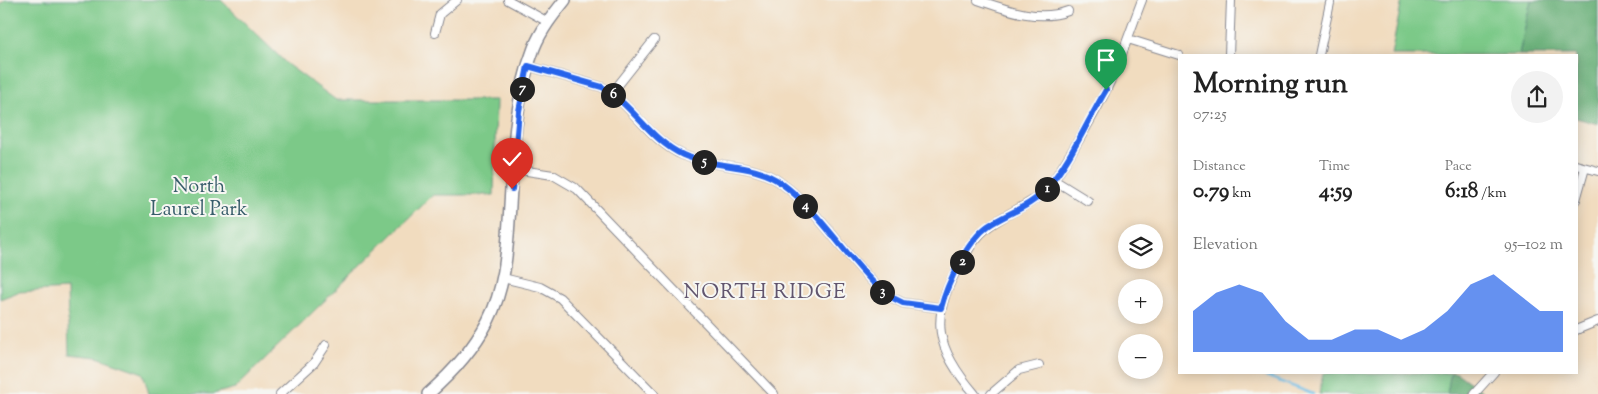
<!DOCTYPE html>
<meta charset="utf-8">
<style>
:root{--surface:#fff;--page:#f2f2f2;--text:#222;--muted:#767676;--accent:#2563eb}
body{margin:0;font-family:"Sorts Mill Goudy",serif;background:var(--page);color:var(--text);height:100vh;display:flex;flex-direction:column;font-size:19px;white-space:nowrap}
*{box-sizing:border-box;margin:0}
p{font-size:16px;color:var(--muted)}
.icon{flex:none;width:28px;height:28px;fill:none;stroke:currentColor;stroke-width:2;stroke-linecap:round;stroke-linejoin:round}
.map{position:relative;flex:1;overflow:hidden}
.drawer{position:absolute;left:1178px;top:54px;width:400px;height:320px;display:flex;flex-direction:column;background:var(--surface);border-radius:0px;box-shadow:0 2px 12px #0003}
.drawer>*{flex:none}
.tools{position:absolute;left:1118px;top:224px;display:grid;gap:10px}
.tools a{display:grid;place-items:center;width:45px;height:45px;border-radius:50%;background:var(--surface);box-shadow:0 2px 12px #0003;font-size:25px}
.pin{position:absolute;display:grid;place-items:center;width:42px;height:42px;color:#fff;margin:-51px -21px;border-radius:50% 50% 50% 0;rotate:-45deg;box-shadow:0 0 5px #0007}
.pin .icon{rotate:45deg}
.km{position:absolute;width:25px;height:25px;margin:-12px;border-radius:50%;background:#222;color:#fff;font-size:14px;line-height:25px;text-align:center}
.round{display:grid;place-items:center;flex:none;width:52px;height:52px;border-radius:26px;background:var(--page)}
.summary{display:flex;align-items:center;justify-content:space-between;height:85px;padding:0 15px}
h1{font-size:28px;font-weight:700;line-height:38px}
.metrics{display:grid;grid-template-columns:repeat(3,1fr);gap:8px;height:85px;padding:5px 15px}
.metrics div{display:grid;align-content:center}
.metrics b{font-size:21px;font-weight:700}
.metrics small{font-size:14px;font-weight:400}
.metrics p{font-size:14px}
.chart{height:140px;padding:10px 15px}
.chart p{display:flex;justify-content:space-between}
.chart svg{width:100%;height:90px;margin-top:5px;fill:var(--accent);opacity:.7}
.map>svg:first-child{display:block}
.green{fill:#7cc988;stroke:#4c7c73}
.forest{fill:#65ad74;stroke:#406e69}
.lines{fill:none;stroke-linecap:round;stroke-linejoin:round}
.stream{stroke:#6dc0e9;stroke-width:2.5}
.street-casing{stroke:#86868e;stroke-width:10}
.secondary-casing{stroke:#86868e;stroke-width:14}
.street{stroke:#fff;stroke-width:8}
.secondary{stroke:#fff;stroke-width:11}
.route-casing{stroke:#fff;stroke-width:10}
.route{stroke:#2563eb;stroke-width:6}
.labels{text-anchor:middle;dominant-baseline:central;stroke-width:4;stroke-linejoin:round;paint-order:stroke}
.park-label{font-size:20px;fill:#385d6b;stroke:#f6f6f2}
.neighbourhood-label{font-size:21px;letter-spacing:1px;fill:#61556e;stroke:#f6f6f2}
</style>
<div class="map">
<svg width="1598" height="394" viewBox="0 0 1598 394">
<rect width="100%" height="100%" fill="#f6f6f2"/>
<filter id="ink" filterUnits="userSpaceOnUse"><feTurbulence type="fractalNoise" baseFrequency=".02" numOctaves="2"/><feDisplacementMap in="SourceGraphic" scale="10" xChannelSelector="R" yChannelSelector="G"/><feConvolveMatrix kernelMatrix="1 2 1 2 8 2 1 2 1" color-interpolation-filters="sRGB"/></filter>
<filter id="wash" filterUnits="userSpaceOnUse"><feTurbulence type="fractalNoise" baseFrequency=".0096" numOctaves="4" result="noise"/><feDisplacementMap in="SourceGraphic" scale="20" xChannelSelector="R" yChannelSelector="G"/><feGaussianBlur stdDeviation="1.12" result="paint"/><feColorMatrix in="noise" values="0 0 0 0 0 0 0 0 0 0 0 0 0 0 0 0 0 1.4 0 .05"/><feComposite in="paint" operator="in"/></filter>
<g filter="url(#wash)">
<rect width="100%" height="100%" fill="#f1dcbf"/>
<path class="green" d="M6,0H221L288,65L336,100H496L494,195H433L235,388L213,394H149L143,373L97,357L69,354L67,289L18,292L0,299V4Z
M1402,0H1531L1519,55H1391Z
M1323,373H1451L1447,394H1319Z"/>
<path class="forest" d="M1531,0H1598V124L1576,118V55H1519Z
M1451,372L1457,373L1486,394H1447Z"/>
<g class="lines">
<path class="stream" d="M1255,372L1313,394"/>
</g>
</g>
<g filter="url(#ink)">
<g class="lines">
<defs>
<path id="street" d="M508,0L548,22
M978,0C1007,10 1039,22 1068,11
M435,33L440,14L457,0
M1128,39L1179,55
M1229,55L1231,0
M1319,55L1330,3
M528,66L602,87C633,105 649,140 683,155C715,169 753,162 781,183C821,212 848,261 885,294L903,303L941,308
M612,93L654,40
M1576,165L1598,171
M514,169L553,175L577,189L774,394
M1054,180L1088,201
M1576,200L1585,168
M503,278L540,287L560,298L654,394
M1576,330L1598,321
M280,394L314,363L326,345
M975,394C936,349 928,318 960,264C968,251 975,237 987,228C1009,210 1037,205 1054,180C1076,146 1099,108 1115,71C1125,48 1133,23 1142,0
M991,394L1019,370L1039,365
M1474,394L1494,372"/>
<path id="secondary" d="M428,394C452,373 473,350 488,321C504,290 507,255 509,221C513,164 513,102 534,48C541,30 553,15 565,0"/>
</defs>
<use href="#street" class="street-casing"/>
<use href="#secondary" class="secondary-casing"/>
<use href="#street" class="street"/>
<use href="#secondary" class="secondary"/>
</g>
</g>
<g class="lines" filter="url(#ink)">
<defs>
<path id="route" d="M512,189L519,111L528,66L602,87C633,105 650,140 683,155C715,169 753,162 781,183C821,212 848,261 885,294L903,303L941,308C947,284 967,241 988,226C1007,213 1031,207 1046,189C1070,162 1087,122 1106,90"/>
</defs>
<use href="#route" class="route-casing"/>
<use href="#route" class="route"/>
</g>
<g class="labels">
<g class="park-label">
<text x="199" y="187">North<tspan x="199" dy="23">Laurel Park</tspan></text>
</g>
<g class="neighbourhood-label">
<text x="765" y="293">NORTH RIDGE</text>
</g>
</g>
</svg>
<div class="tools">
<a><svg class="icon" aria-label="layers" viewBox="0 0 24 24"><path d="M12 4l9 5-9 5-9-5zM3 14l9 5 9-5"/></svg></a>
<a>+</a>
<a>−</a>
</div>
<div class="pin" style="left:1106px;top:90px;background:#1e9e55"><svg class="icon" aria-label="arrive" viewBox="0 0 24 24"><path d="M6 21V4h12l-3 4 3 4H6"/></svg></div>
<div class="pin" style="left:512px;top:189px;background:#d93025"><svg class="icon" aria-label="check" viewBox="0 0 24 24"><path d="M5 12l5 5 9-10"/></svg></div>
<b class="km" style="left:1047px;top:189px">1</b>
<b class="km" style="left:962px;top:262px">2</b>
<b class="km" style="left:882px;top:292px">3</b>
<b class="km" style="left:805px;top:206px">4</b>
<b class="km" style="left:704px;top:162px">5</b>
<b class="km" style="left:613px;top:95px">6</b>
<b class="km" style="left:522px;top:89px">7</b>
<section class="drawer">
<div class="summary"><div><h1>Morning run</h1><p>07:25</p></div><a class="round"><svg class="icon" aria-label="share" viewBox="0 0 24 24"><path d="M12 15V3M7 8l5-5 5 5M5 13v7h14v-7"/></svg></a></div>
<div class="metrics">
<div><p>Distance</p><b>0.79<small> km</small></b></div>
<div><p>Time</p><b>4:59</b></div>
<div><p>Pace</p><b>6:18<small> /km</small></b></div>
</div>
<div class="chart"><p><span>Elevation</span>95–102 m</p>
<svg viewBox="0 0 160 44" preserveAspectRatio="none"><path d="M0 44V24L10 15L20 11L30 15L40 29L50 38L60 38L70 33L80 33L90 38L100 33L110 24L120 11L130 6L140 15L150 24L160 24V44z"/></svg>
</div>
</section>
</div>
